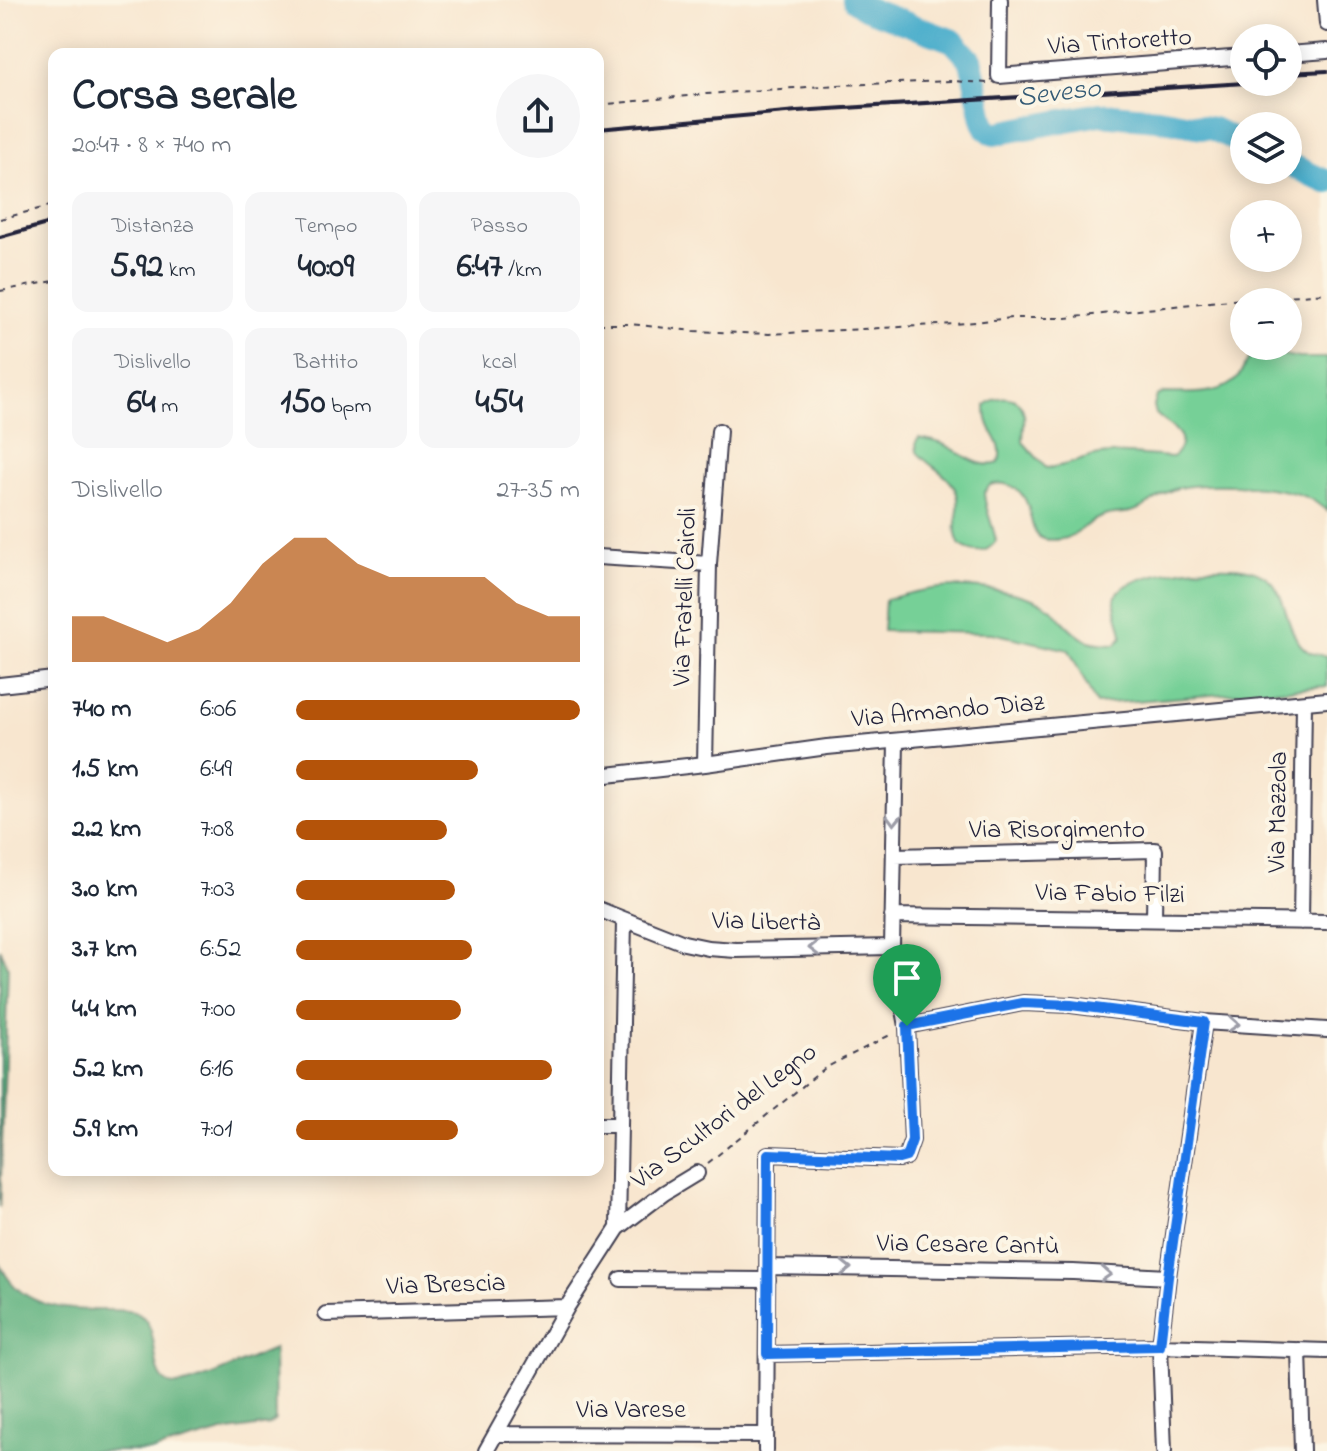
<!DOCTYPE html>
<html lang="it">
<meta charset="utf-8">
<style>
:root{--surface:#fff;--page:#f6f6f7;--text:#1f2937;--muted:#747a83;--accent:#b45309}
body{margin:0;font-family:"Indie Flower",sans-serif;background:var(--page);color:var(--text);height:100vh;display:flex;flex-direction:column;font-size:30px;white-space:nowrap}
*{box-sizing:border-box;margin:0}
p{font-size:26px;color:var(--muted)}
.icon{flex:none;width:44px;height:44px;fill:none;stroke:currentColor;stroke-width:2;stroke-linecap:round;stroke-linejoin:round}
.map{position:relative;flex:1;overflow:hidden}
.drawer{position:absolute;left:48px;top:48px;width:556px;height:1128px;display:flex;flex-direction:column;background:var(--surface);border-radius:16px;box-shadow:0 4px 20px #0003}
.drawer>*{flex:none}
.fabs{position:absolute;left:1230px;top:24px;display:grid;gap:16px}
.fabs a{display:grid;place-items:center;width:72px;height:72px;border-radius:50%;background:var(--surface);box-shadow:0 4px 20px #0003;font-size:40px}
.pin{position:absolute;display:grid;place-items:center;width:68px;height:68px;color:#fff;margin:-82px -34px;border-radius:50% 50% 50% 0;rotate:-45deg;box-shadow:0 0 8px #0007}
.pin .icon{rotate:45deg}
.round{display:grid;place-items:center;flex:none;width:84px;height:84px;border-radius:42px;background:var(--page)}
.overview{display:flex;align-items:center;justify-content:space-between;height:136px;padding:0 24px}
h1{font-size:44px;font-weight:800;line-height:60px}
.figures{display:grid;grid-template-columns:repeat(3,1fr);gap:12px;height:136px;padding:8px 24px}
.figures div{display:grid;align-content:center;border-radius:16px;background:var(--page);text-align:center}
.figures b{font-size:34px;font-weight:800}
.figures small{font-size:22px;font-weight:400}
.figures p{font-size:22px}
.chart{height:224px;padding:16px 24px}
.chart p{display:flex;justify-content:space-between}
.chart svg{width:100%;height:144px;margin-top:8px;fill:var(--accent);opacity:.7}
ul{padding:0 24px;list-style:none;font-size:26px}
li{display:grid;grid-template-columns:128px 96px 1fr;align-items:center;height:60px}
li i{height:20px;border-radius:10px;background:var(--accent)}
.map>svg:first-child{display:block}
.green{fill:#76d097;stroke:#4c7969;stroke-width:2}
.forest{fill:#60b280;stroke:#416a5e;stroke-width:2}
.lines{fill:none;stroke-linecap:round;stroke-linejoin:round}
.river{stroke:#4dafcc;stroke-width:24}
.minor-casing{stroke:#423f51;stroke-width:18}
.path{stroke:#423f51;stroke-width:2;stroke-dasharray:6 6;stroke-linecap:butt}
.minor{stroke:#fff;stroke-width:14}
.rail{stroke:#22223b;stroke-width:4}
.oneway{stroke:#9c9ca7}
.route-casing{stroke:#fff;stroke-width:16}
.route{stroke:#1a73e8;stroke-width:10}
.labels{text-anchor:middle;dominant-baseline:central;stroke-width:8;stroke-linejoin:round;paint-order:stroke}
.street-label{font-size:26px;fill:#22223b;stroke:#fcf5e5}
.water-label{font-size:28px;font-style:italic;fill:#335a75;stroke:#fcf5e5}
</style>
<div class="map">
<svg width="1327" height="1451" viewBox="0 0 1327 1451">
<rect width="100%" height="100%" fill="#fcf5e5"/>
<filter id="ink" filterUnits="userSpaceOnUse"><feTurbulence type="fractalNoise" baseFrequency=".0125" numOctaves="2"/><feDisplacementMap in="SourceGraphic" scale="16" xChannelSelector="R" yChannelSelector="G"/><feConvolveMatrix kernelMatrix="1 2 1 2 8 2 1 2 1" color-interpolation-filters="sRGB"/></filter>
<filter id="wash" filterUnits="userSpaceOnUse"><feTurbulence type="fractalNoise" baseFrequency=".006" numOctaves="4" result="noise"/><feDisplacementMap in="SourceGraphic" scale="32" xChannelSelector="R" yChannelSelector="G"/><feGaussianBlur stdDeviation="1.8" result="paint"/><feColorMatrix in="noise" values="0 0 0 0 0 0 0 0 0 0 0 0 0 0 0 0 0 1.4 0 .05"/><feComposite in="paint" operator="in"/></filter>
<g filter="url(#wash)">
<rect width="100%" height="100%" fill="#f8e6cf"/>
<path class="green" d="M1264,351L1299,358H1327V511C1322,507 1317,503 1312,500C1284,484 1209,482 1178,488C1161,492 1150,506 1134,511C1124,514 1114,513 1104,516C1088,520 1077,537 1061,539C1030,544 1034,527 1028,506C1022,488 1007,480 990,485L984,493C985,510 993,524 996,541C986,555 973,553 960,545C949,525 963,513 957,494C951,474 929,467 917,452L916,442L919,438C927,440 937,441 945,445C963,453 978,470 999,463C1004,441 991,437 987,419C986,415 986,410 986,405C999,394 1020,394 1024,414C1025,423 1023,432 1023,442L1046,468C1063,467 1078,460 1095,456C1120,451 1147,456 1173,457C1194,436 1171,428 1156,414L1154,406L1157,396L1164,393C1185,393 1215,396 1233,382C1248,370 1241,357 1264,351Z
M1206,567C1224,567 1245,565 1261,574C1292,590 1281,634 1309,652C1314,655 1321,655 1327,656V686L1096,704L1069,650L992,633L883,631L885,600C929,586 963,583 1008,592C1022,595 1037,599 1049,607C1054,610 1058,615 1062,620C1081,640 1087,644 1116,644L1122,637C1122,625 1114,612 1115,600C1118,576 1187,569 1206,567Z"/>
<path class="forest" d="M0,949L8,967L0,1208Z
M0,1263C16,1304 58,1310 97,1310C109,1310 123,1309 134,1312C167,1322 143,1385 176,1385C196,1385 252,1357 274,1349L275,1420L269,1425L223,1432L153,1451H0Z"/>
<g class="lines">
<path class="river" d="M854,0L865,8L953,41L971,61L983,119L986,128L994,134L1100,114L1158,119L1213,129L1244,144
M1288,164L1327,182"/>
</g>
</g>
<g filter="url(#ink)">
<g class="lines">
<defs>
<path id="minor" d="M1000,0L999,76L1244,57
M1325,0L1327,24
M1288,54L1327,51
M598,557L709,564
M0,685L54,679
M705,764L709,564L719,431
M598,776L705,764L827,747L1327,700
M894,856L1155,850L1154,919
M598,909L684,943L708,948L736,950L892,947
M892,916L1327,922
M1301,922L1304,703
M907,1026L1023,1003L1071,1005L1204,1022L1327,1030
M598,1125H620
M618,1228L664,1193L697,1173
M768,1267L1073,1272L1168,1277
M621,1279L768,1280
M326,1314L567,1307
M1299,1350L1302,1451
M767,1354L1160,1346L1327,1351
M497,1434L766,1435
M486,1451L567,1307L618,1228L624,920
M766,1451L768,1154L899,1159L906,1157L912,1140L907,1026L892,947L896,742
M1164,1451L1160,1346L1168,1277L1204,1022"/>
</defs>
<use href="#minor" class="minor-casing"/>
<path class="path" d="M598,105L706,94L838,85L951,81L988,83
M0,219L54,205
M0,291L54,281
M598,324H630L694,331L769,334L956,324L1011,318H1066L1219,301L1327,293
M708,1163L825,1068L892,1034"/>
<use href="#minor" class="minor"/>
<path class="rail" d="M1288,73L1327,71
M598,129L797,111L1261,82
M0,237L54,222"/>
</g>
<defs><path id="oneway-chevron" d="M-2-3.5L2.5 0L-2 3.5" fill="none" stroke-width="1.6" stroke-linecap="round" stroke-linejoin="round" transform="scale(2)"/></defs>
<g class="oneway">
<use href="#oneway-chevron" transform="translate(894 820) rotate(91)"/>
<use href="#oneway-chevron" transform="translate(814 948) rotate(179)"/>
<use href="#oneway-chevron" transform="translate(1234 1024) rotate(4)"/>
<use href="#oneway-chevron" transform="translate(846 1268) rotate(1)"/>
<use href="#oneway-chevron" transform="translate(1106 1274) rotate(3)"/>
</g>
</g>
<g class="lines" filter="url(#ink)">
<defs>
<path id="route" d="M1023,1003L1071,1005L1204,1022L1168,1277L1160,1346L767,1354L768,1154L899,1159L906,1157L912,1140L907,1026Z"/>
</defs>
<use href="#route" class="route-casing"/>
<use href="#route" class="route"/>
</g>
<g class="labels">
<g class="street-label">
<text transform="translate(1120 43) rotate(-4)">Via Tintoretto</text>
<text transform="translate(686 597) rotate(-88)">Via Fratelli Cairoli</text>
<text transform="translate(948 712) rotate(-5)">Via Armando Diaz</text>
<text transform="translate(1279 812) rotate(-89)">Via Mazzola</text>
<text x="1057" y="831">Via Risorgimento</text>
<text transform="translate(1110 895) rotate(1)">Via Fabio Filzi</text>
<text transform="translate(766 923) rotate(1)">Via Libertà</text>
<text transform="translate(725 1117) rotate(-37)">Via Scultori del Legno</text>
<text transform="translate(968 1246) rotate(1)">Via Cesare Cantù</text>
<text transform="translate(446 1286) rotate(-2)">Via Brescia</text>
<text x="631" y="1411">Via Varese</text>
</g>
<g class="water-label">
<text transform="translate(1059 94) rotate(-7)">Seveso</text>
</g>
</g>
</svg>
<div class="fabs">
<a><svg class="icon" aria-label="locate" viewBox="0 0 24 24"><circle cx="12" cy="12" r="6"/><path d="M12 2v4M12 18v4M2 12h4M18 12h4"/></svg></a>
<a><svg class="icon" aria-label="layers" viewBox="0 0 24 24"><path d="M12 4l9 5-9 5-9-5zM3 14l9 5 9-5"/></svg></a>
<a>+</a>
<a>−</a>
</div>
<div class="pin" style="left:907px;top:1026px;background:#1e9e55"><svg class="icon" aria-label="arrive" viewBox="0 0 24 24"><path d="M6 21V4h12l-3 4 3 4H6"/></svg></div>
<section class="drawer">
<div class="overview"><div><h1>Corsa serale</h1><p>20:47 · 8 × 740 m</p></div><a class="round"><svg class="icon" aria-label="share" viewBox="0 0 24 24"><path d="M12 15V3M7 8l5-5 5 5M5 13v7h14v-7"/></svg></a></div>
<div class="figures">
<div><p>Distanza</p><b>5.92<small> km</small></b></div>
<div><p>Tempo</p><b>40:09</b></div>
<div><p>Passo</p><b>6:47<small> /km</small></b></div>
</div>
<div class="figures">
<div><p>Dislivello</p><b>64<small> m</small></b></div>
<div><p>Battito</p><b>150<small> bpm</small></b></div>
<div><p>kcal</p><b>454</b></div>
</div>
<div class="chart"><p><span>Dislivello</span>27–35 m</p>
<svg viewBox="0 0 160 44" preserveAspectRatio="none"><path d="M0 44V30L10 30L20 34L30 38L40 34L50 26L60 14L70 6L80 6L90 14L100 18L110 18L120 18L130 18L140 26L150 30L160 30V44z"/></svg>
</div>
<ul>
<li><b>740 m</b>6:06<i style="width:100%"></i></li>
<li><b>1.5 km</b>6:49<i style="width:64%"></i></li>
<li><b>2.2 km</b>7:08<i style="width:53%"></i></li>
<li><b>3.0 km</b>7:03<i style="width:56%"></i></li>
<li><b>3.7 km</b>6:52<i style="width:62%"></i></li>
<li><b>4.4 km</b>7:00<i style="width:58%"></i></li>
<li><b>5.2 km</b>6:16<i style="width:90%"></i></li>
<li><b>5.9 km</b>7:01<i style="width:57%"></i></li>
</ul>
</section>
</div>
